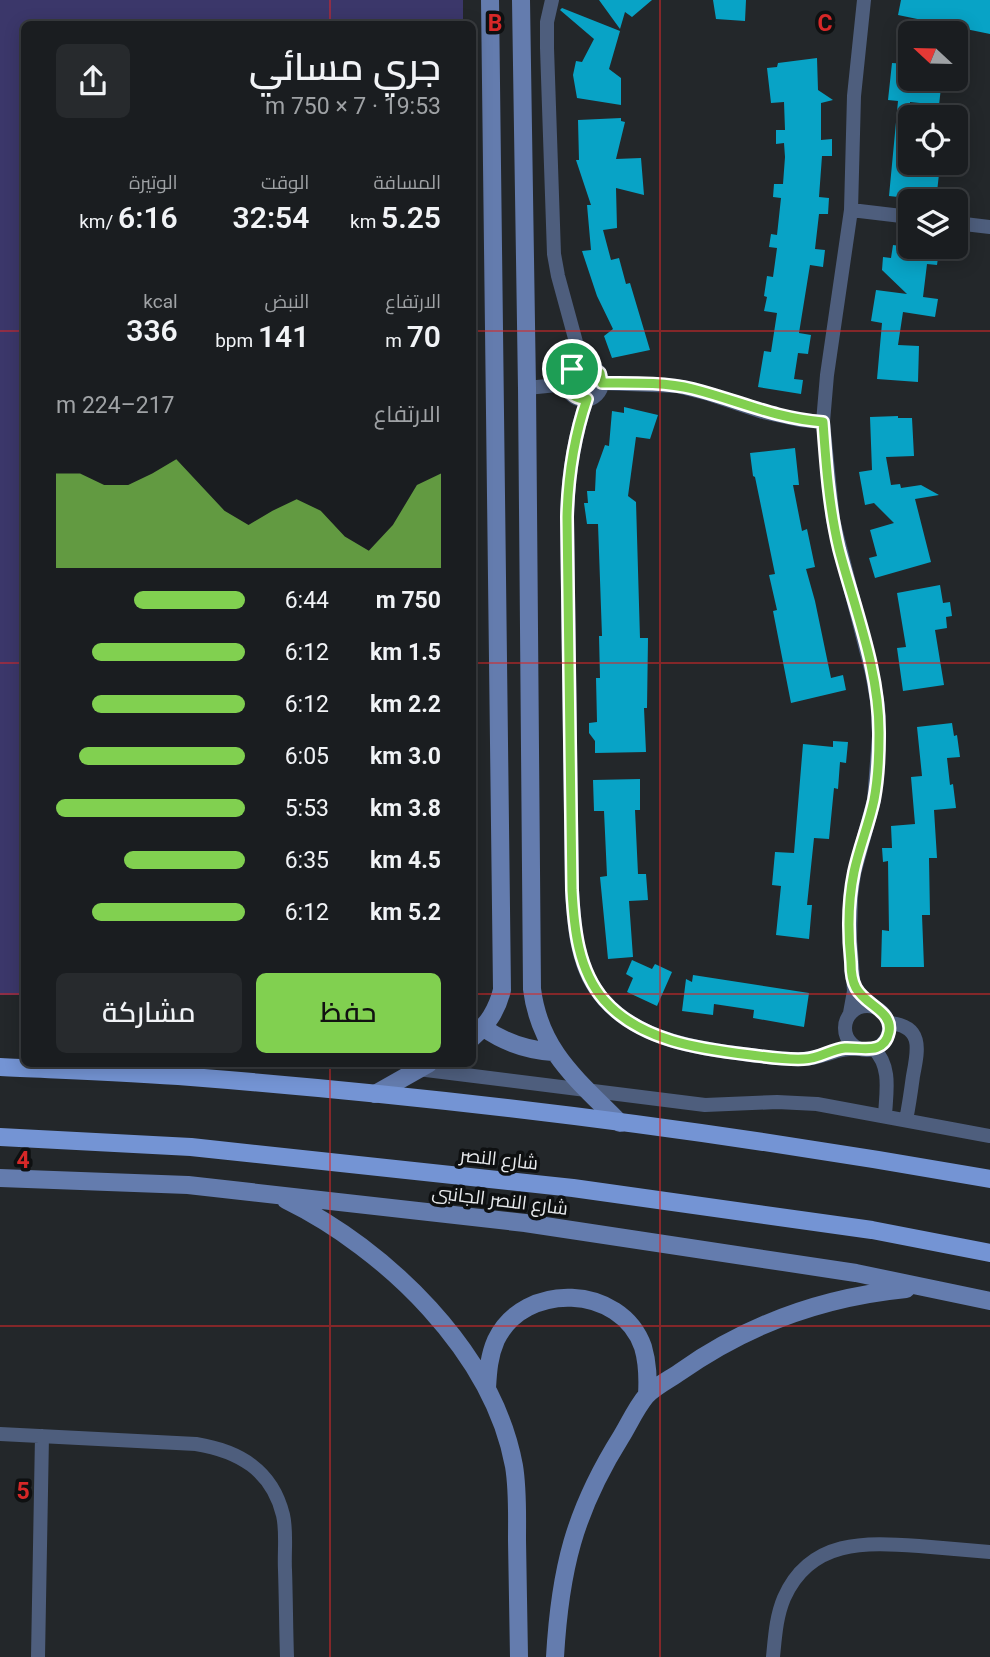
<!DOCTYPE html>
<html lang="ar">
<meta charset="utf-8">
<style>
:root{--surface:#1a1d20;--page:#272a2d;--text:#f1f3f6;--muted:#9fa2a5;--line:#383b3e;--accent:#81d050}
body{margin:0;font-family:Roboto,Cairo,sans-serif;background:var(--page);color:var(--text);direction:rtl;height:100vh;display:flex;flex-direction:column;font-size:26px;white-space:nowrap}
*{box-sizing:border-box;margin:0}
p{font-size:23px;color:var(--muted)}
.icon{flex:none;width:38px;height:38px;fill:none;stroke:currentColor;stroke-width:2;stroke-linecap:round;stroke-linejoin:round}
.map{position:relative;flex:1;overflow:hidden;direction:ltr}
.side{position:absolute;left:21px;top:21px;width:455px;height:1046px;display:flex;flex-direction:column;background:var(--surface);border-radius:10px;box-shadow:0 4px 18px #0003,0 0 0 2px var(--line);direction:rtl}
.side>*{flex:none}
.needle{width:46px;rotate:292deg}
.controls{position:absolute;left:898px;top:21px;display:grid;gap:14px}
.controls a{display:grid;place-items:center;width:70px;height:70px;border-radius:10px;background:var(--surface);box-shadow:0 4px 18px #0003,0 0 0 2px var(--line);font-size:35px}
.pin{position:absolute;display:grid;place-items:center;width:60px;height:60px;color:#fff;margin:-30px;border:4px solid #fff;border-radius:50%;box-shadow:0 2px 7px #0007}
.round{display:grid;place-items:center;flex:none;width:74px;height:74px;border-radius:10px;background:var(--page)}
.headline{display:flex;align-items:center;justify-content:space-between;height:119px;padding:0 35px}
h1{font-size:38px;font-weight:600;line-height:52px}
.figures{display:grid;grid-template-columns:repeat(3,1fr);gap:10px;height:119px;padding:7px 35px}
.figures div{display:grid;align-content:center}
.figures b{font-size:30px;font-weight:600}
.figures small{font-size:19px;font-weight:400}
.figures p{font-size:19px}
.chart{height:196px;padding:14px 35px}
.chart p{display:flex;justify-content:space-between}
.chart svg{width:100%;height:126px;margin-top:7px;fill:var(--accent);opacity:.7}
.action{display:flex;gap:14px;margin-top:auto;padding:14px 35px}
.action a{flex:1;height:80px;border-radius:10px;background:var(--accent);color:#111;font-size:28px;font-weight:600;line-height:80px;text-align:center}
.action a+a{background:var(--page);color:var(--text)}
ul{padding:0 35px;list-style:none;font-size:23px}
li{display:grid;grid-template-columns:112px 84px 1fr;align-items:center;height:52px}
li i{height:18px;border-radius:9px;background:var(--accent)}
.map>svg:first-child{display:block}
.green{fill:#3b376a}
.building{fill:#08a3c6}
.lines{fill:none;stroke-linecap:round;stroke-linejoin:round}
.street{stroke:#4e5e7d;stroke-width:14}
.secondary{stroke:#647cae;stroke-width:18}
.primary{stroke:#7494d4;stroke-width:18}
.route-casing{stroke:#fff;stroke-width:14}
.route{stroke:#81d050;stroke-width:9}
.grid{fill:none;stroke:#d62828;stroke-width:2;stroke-opacity:0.55}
.labels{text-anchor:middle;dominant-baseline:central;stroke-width:7;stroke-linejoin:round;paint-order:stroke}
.street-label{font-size:19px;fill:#e7e9ec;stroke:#0e1011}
.grid-label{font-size:23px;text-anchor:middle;font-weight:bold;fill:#d62828;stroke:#0e1011;stroke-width:7;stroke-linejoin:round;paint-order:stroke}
</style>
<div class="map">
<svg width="990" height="1657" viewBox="0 0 990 1657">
<rect width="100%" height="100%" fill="#23272a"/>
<path class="green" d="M0,0H463V24H24V995H0Z
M472,713L476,997H472Z"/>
<path class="building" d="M599,0H652L632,17L625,12L620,29Z
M713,0H746L745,21L716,19Z
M901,0H990V34L898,15Z
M562,8L620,31L609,69L621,78V105L577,98L573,75L576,61L582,62L594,39L560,10Z
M817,58L818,90L833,100L821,103V140L832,139V156H822L819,197L829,198L828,214H819L815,249L825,250L823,267L810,265L799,333L811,335L808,354L798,353L794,379L803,380L801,394L758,387L764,351L771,352L777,313L764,311L767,297L764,296L767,276L773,277L777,248L769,247L771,234L777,235L781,198L773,197L774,184H783L785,157L784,143L776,144V130H785L784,102L771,103L767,68L777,67L778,63Z
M892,63L910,64V79H942L939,105L910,102V163L940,165L936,201L889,196L898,101L888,100Z
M621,118V121L625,122L616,159L641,158L644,195L616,188L617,228L603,230L611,260L619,258L626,284L630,283L650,350L612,358L604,336L613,329L597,296L582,251L591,250L587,205H591L576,160H579L578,120Z
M893,245L939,251L937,265L927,264L923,297L938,299L935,317L903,312L898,345L919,346L918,382L877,379L882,323L871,321L876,290L907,294L882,270L883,257L891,258Z
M624,407L658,415L650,439L636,437L628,496L636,502L640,638H648L647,708H644L646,752L595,753V741L589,733V723L597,722L596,678H600L599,636H602L598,524H587L584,503H588L587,491H595L596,470L605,445L609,446L612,411L624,413Z
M898,416V418H912L914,456L886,457L891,485L900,484L901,488L921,485L939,495L915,499L931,562L875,578L869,558L877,556L870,530L894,523L874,503L865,505L859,472L872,470L870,417Z
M795,448L799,485H793L802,531L807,529L815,567L806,569L815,601L831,678L843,675L846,690L791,703L773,611L777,610L769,575L775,574L755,477L753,476L750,453Z
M940,585L943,603L950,602L952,616L946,617L947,628L935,630L944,685L903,691L897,648L906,647L897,593Z
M952,723L954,736L957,735L960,757L947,758L950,785L953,784L956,808L934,810L937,858H929L930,915H922L924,967H881L882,930L889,931L888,861L883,862L882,848H892L891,826L915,824L911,777L922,776L917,727Z
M833,741L848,742L846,763L840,762L838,789L834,788L829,839L814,838L807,905H812L809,939L776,935L781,886L772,885L775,852L794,853L803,744L833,747Z
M640,779V810H635L638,874H646L648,900L629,901L633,957L608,959L600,877L607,876L604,811H594L593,780Z
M632,960L652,969L655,964L672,972L657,1006L627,992L633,978L626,974Z
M693,975L809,993L804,1027L753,1018L754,1010L714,1004L713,1015L682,1011L686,979L692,982Z"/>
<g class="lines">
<path class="street" d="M552,0L547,22V48L554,254L558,276L582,364
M851,210L910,217
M956,223L990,227
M566 382a18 18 0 1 1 36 0a18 18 0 1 1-36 0Z
M602,383L677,386L709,394L763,412L800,420L823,422
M527,388L567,384
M587,399C574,437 568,477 567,517L572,890C574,922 576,959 594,987C627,1039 695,1048 750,1055C768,1057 786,1060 803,1059C825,1058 837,1047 860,1049
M845 1028a22 22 0 1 1 44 0a22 22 0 1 1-44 0Z
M850,1013L854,991L850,939L851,896L854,874L874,800L879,736L878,706L872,673L833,520L823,422L827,375L851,210L854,96L864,0
M889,1023C924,1026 918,1050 913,1076C911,1091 909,1105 906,1120
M874,1049C892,1067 886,1093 885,1116
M418,1069L705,1105L777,1102L817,1104L990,1136
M0,1434L196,1444C239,1451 272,1470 283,1515C287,1532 284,1552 285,1570C286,1599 286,1628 287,1657
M38,1657L42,1436
M773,1657C775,1637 776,1617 784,1598C810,1539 866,1542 919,1546C943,1548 966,1550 990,1552"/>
<path class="secondary" d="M521,0L527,388L532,989C540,1052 578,1080 620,1123
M484,1028C505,1043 526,1050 553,1052
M472,1038C488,1024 497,1010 502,990L490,0
M375,1094L428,1064
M0,1178L188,1185L525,1223L856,1273L990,1301
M286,1200C386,1249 493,1352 514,1466C518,1490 517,1515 517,1540C518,1579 518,1618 519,1657
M487,1388C488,1371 489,1356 496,1340C524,1281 621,1284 643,1347C648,1364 648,1378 647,1395
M555,1657C560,1570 574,1512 621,1437C629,1424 636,1408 646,1396C654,1387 670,1379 680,1372C748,1324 824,1297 906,1289"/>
<path class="primary" d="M0,1067C63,1070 127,1072 191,1077C458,1098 726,1132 990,1179
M0,1137L191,1147L573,1188L872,1230L990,1253"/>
</g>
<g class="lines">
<defs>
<path id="route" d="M587,364L600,373L602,383C632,383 664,382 693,389C740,401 774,418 823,422C826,464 829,507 839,549C855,610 880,672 879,736C879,757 878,779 874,800C869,824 859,848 854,872C848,901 848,933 851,962C851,971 852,981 856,988C866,1006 893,1011 889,1032C884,1056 861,1047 845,1048C831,1049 819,1059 804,1059C786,1060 768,1057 751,1055C700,1049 640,1041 604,1000C578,970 574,928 572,890L567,517C568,477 574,437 587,399C569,399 562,384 572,369Z"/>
</defs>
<use href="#route" class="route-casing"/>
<use href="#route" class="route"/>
</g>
<path class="grid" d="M330,0V24M660,0V1657M0,331H24M472,331H990M0,663H24M472,663H990M0,994H24M472,994H990M330,1064V1657M0,1326H990"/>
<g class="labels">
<g class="street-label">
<text transform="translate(499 1159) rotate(6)">شارع النصر</text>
<text transform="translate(500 1200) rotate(7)">شارع النصر الجانبى</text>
</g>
</g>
<g class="grid-label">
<text x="495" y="31">B</text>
<text x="825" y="31">C</text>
<text x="23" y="1168">4</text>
<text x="23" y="1499">5</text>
</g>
</svg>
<div class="controls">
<a><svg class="needle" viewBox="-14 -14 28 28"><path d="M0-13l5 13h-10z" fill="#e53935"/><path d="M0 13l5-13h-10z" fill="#9fa2a5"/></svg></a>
<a><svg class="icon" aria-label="locate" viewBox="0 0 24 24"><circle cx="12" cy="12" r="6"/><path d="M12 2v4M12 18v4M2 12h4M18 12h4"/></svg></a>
<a><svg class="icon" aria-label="layers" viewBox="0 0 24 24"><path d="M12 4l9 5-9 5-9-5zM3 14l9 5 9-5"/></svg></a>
</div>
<div class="pin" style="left:572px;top:369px;background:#1e9e55"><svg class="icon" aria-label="arrive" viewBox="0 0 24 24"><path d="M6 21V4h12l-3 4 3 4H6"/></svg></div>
<section class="side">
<div class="headline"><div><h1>جري مسائي</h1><p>19:53 · 7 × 750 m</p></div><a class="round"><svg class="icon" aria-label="share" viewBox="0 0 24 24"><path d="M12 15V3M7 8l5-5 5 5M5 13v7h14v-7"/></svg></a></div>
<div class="figures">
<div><p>المسافة</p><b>5.25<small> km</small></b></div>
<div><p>الوقت</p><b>32:54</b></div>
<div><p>الوتيرة</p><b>6:16<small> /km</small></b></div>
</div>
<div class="figures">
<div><p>الارتفاع</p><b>70<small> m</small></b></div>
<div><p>النبض</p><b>141<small> bpm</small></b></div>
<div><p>kcal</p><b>336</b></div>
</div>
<div class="chart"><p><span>الارتفاع</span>217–224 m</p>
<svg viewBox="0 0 160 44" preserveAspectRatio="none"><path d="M0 44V11L10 11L20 15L30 15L40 11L50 6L60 15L70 24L80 29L90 24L100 20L110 24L120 33L130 38L140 29L150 15L160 11V44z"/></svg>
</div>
<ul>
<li><b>750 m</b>6:44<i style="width:59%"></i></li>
<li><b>1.5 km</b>6:12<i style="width:81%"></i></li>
<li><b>2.2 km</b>6:12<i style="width:81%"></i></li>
<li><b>3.0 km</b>6:05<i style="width:88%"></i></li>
<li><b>3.8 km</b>5:53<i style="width:100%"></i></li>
<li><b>4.5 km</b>6:35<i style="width:64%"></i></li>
<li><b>5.2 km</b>6:12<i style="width:81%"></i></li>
</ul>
<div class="action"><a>حفظ</a><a>مشاركة</a></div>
</section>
</div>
